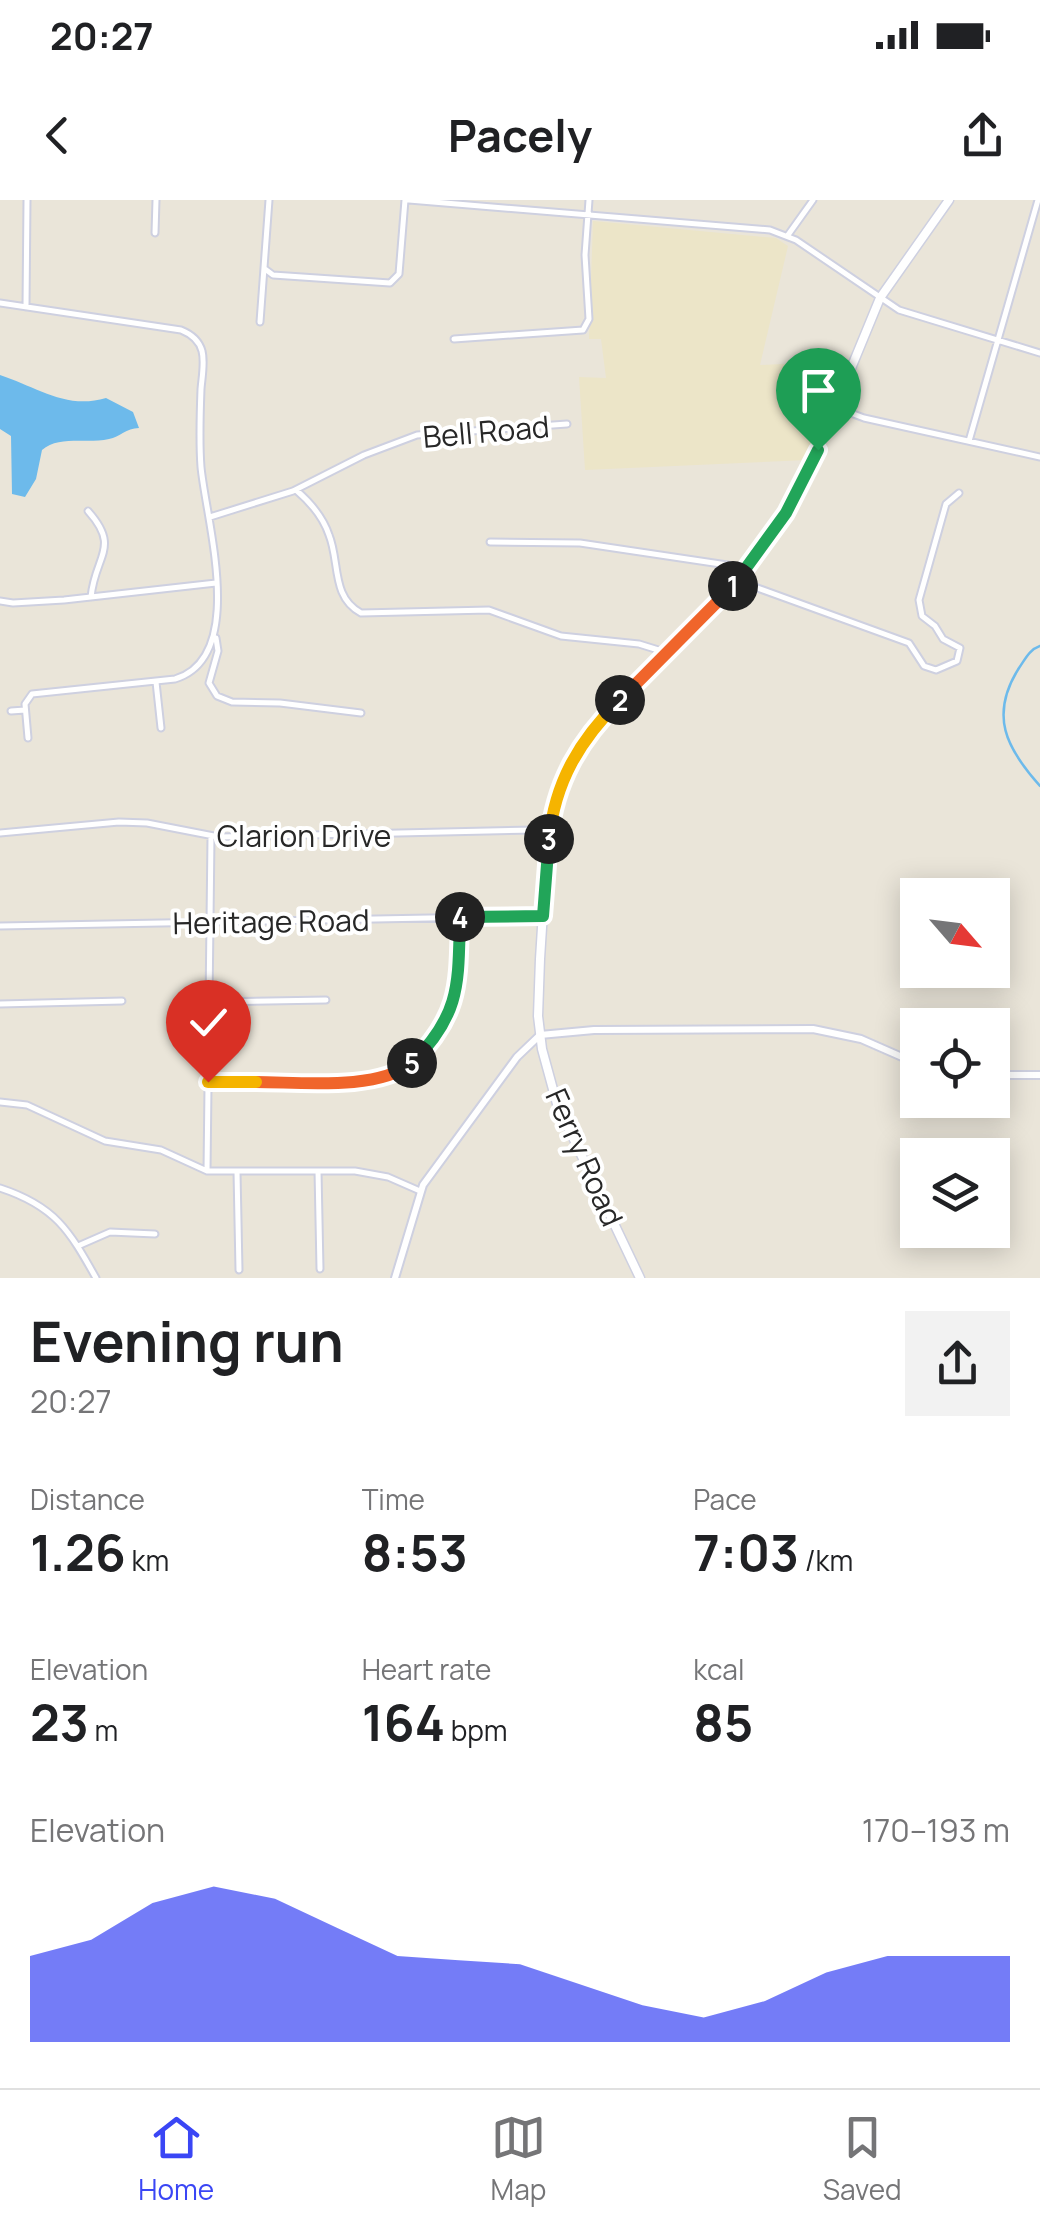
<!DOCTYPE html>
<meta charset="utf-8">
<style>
:root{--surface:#fff;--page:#f2f2f2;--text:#202124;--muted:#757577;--line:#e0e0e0;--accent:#3a46f5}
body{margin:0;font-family:Manrope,sans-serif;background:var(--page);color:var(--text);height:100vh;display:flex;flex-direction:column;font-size:38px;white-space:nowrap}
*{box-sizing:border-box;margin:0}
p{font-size:32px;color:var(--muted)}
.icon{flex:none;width:55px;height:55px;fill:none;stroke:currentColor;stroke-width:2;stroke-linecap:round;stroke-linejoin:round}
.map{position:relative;height:1078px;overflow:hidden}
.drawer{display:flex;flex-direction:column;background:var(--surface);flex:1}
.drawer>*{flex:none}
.needle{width:65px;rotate:118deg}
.tools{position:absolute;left:900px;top:678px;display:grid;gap:20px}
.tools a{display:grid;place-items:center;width:110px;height:110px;border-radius:0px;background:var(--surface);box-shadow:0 5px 25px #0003;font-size:50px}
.pin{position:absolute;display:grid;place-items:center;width:85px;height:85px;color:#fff;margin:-102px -42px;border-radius:50% 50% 50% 0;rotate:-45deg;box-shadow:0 0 10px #0007}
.pin .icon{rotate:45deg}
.km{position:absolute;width:50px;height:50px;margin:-25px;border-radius:50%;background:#222;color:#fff;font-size:28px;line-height:50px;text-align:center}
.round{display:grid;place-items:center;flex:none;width:105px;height:105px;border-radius:0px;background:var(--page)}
.overview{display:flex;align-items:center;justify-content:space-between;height:170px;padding:0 30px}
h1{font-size:55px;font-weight:700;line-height:75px}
.metrics{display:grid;grid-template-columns:repeat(3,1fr);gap:15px;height:170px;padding:10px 30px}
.metrics div{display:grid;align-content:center}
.metrics b{font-size:50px;font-weight:700}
.metrics small{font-size:28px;font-weight:400}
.metrics p{font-size:28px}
.chart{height:280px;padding:20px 30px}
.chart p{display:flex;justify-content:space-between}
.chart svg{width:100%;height:180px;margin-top:10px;fill:var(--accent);opacity:.7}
.status{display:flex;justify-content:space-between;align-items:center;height:70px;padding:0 50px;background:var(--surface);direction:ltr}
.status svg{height:28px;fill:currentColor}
header{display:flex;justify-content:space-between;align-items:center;height:130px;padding:0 30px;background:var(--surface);font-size:45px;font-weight:700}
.tab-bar{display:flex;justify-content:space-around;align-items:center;height:140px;border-top:2px solid var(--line);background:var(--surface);font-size:28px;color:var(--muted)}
.tab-bar a{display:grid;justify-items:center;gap:5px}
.tab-bar .current{color:var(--accent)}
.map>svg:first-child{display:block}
.education{fill:#ece5c8}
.water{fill:#6dbaeb}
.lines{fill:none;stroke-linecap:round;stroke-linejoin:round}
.stream{stroke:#6dbaeb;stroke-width:2.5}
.minor-casing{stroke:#ced0e0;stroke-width:9}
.tertiary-casing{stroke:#ced0e0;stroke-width:10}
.secondary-casing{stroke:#ced0e0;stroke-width:11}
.minor{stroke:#fff;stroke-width:5}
.tertiary{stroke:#fff;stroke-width:6}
.secondary{stroke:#fff;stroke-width:8}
.split-1-casing{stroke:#fff;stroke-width:20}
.split-2-casing{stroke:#fff;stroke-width:20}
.split-3-casing{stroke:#fff;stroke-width:20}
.split-4-casing{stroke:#fff;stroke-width:20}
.split-5-casing{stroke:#fff;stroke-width:20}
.split-6-casing{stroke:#fff;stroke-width:20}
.split-7-casing{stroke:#fff;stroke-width:20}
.split-1{stroke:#22a559;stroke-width:12}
.split-2{stroke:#f0652b;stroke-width:12}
.split-3{stroke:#f5b400;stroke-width:12}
.split-4{stroke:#22a559;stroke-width:12}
.split-5{stroke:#22a559;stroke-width:12}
.split-6{stroke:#f0652b;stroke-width:12}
.split-7{stroke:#f5b400;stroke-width:12}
.labels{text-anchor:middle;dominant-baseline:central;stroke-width:8;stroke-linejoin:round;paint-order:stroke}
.street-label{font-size:30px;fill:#272727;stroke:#fff}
</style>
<div class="status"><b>20:27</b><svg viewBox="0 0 49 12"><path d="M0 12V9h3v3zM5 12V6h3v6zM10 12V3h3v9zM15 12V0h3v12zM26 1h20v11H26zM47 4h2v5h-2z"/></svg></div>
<header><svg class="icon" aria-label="back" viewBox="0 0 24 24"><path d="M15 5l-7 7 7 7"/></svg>Pacely<svg class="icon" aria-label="share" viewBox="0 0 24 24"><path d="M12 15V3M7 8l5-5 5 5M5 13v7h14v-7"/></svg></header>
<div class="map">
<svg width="1040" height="1078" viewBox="0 0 1040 1078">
<rect width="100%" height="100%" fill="#eae5d9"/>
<path class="education" d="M593,21L776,38L788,46L760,165L803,163L793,191L837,186L807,260L585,270L579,177L606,178L601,139H589Z"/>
<path class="water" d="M0,175C37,187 66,210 106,198L133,212L139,228C126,228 120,237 109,239C87,244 59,235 42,250L36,279L25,297L12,294L11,236L0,229Z"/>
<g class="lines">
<path class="stream" d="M1040,446C1029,450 1026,458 1019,468C989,515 1006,548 1040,586"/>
<defs>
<path id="minor" d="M409,0L770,30L796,40L899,110L1040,153
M155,33L156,0
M788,35L813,0
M265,69L273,75L390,83L399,74L405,0
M0,103L181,130C191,134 199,140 202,151C205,162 202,177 201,189C200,215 199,241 201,267C206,321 248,457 175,479L32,494L25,504L28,538
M26,107L27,0
M260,122L269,0
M454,139L583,130L589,119L585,55L589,0
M835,207L864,218L1040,257
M969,241L1038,0
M296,290C310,302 323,317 329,335C340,362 331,397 361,413L489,410L561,436L639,444L668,453
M88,311C121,348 95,355 91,397
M210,317L293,291L364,255L417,235L567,224
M490,342L580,343L734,366L752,386L909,443L924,466L936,470L957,461L960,448L943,439L935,426L922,416L919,400L946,304L959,293
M0,401L13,403L64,400L216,383
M216,438L218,451L209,483L217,496L232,502L280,503L361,513
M156,482L161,528
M11,511L25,510
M0,633L119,622L147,623L219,637L534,630L550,626
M0,726L542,716
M209,802L326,800
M0,804L122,801
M208,882L374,880L406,868L446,820L455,802L460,717
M0,902L27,905L105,941L161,950L207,971H355L388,977L420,991
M207,971L211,637
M318,971L320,1069
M237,972L239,1070
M0,988C55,1006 69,1030 96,1078
M78,1046L110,1032L155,1034"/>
<path id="tertiary" d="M992,875H1040
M395,1078L423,985L517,857L540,835L594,830L813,829L861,839L918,864"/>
<path id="secondary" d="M640,1078L557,904L542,849L538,816L540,759L547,649L556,599L566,571L590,532L713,408L773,333L817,251L880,98L949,0"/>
</defs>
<use href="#minor" class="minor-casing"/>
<use href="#tertiary" class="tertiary-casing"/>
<use href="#secondary" class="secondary-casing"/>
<use href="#minor" class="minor"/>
<use href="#tertiary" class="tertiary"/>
<use href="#secondary" class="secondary"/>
</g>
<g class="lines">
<defs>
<path id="split-1" d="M733,386L786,313L818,250"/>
<path id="split-2" d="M620,500L733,386"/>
<path id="split-3" d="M549,639C555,581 580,540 620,500"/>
<path id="split-4" d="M460,717L543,716L549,639"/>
<path id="split-5" d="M412,863C462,813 458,782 460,717"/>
<path id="split-6" d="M256,882C301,882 377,891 412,863"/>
<path id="split-7" d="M208,882H256"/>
</defs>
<use href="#split-1" class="split-1-casing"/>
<use href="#split-2" class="split-2-casing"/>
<use href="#split-3" class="split-3-casing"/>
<use href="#split-4" class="split-4-casing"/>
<use href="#split-5" class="split-5-casing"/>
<use href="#split-6" class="split-6-casing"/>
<use href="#split-7" class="split-7-casing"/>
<use href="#split-1" class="split-1"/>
<use href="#split-2" class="split-2"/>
<use href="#split-3" class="split-3"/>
<use href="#split-4" class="split-4"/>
<use href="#split-5" class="split-5"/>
<use href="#split-6" class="split-6"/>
<use href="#split-7" class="split-7"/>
</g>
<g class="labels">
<g class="street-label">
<text transform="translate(486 231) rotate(-5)">Bell Road</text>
<text x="304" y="635">Clarion Drive</text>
<text transform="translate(271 721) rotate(-1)">Heritage Road</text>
<text transform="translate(585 957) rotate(66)">Ferry Road</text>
</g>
</g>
</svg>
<div class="tools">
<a><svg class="needle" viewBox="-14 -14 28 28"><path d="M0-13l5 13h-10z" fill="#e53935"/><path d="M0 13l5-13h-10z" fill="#757577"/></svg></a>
<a><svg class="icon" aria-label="locate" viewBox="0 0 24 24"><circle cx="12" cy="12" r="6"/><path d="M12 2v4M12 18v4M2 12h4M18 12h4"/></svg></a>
<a><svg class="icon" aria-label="layers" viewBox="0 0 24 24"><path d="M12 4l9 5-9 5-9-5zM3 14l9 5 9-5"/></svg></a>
</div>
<div class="pin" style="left:818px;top:250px;background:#1e9e55"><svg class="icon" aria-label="arrive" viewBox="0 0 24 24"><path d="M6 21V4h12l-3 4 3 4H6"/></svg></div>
<div class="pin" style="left:208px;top:882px;background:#d93025"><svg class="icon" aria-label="check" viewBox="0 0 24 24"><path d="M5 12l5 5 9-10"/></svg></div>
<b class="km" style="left:733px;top:386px">1</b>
<b class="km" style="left:620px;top:500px">2</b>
<b class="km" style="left:549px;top:639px">3</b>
<b class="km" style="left:460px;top:717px">4</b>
<b class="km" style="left:412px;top:863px">5</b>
</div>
<section class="drawer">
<div class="overview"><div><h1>Evening run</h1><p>20:27</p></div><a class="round"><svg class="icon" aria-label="share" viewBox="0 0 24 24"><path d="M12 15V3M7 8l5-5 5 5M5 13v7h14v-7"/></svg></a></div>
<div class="metrics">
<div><p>Distance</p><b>1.26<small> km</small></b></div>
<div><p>Time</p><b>8:53</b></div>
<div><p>Pace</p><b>7:03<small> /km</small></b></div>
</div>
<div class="metrics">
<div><p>Elevation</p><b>23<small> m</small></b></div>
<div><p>Heart rate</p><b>164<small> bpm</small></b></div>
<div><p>kcal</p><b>85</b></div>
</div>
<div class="chart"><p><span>Elevation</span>170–193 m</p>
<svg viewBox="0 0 160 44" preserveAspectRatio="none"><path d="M0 44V23L10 19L20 10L30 6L40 9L50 16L60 23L70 24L80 25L90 30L100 35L110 38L120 34L130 27L140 23L150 23L160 23V44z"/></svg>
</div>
</section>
<nav class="tab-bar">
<a class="current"><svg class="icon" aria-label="home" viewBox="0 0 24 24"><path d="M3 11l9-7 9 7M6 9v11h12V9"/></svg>Home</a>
<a><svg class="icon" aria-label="map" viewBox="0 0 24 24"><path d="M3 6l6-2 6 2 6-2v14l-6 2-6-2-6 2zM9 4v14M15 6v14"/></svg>Map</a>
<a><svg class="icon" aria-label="saved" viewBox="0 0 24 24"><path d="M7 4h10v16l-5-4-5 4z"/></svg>Saved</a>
</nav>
